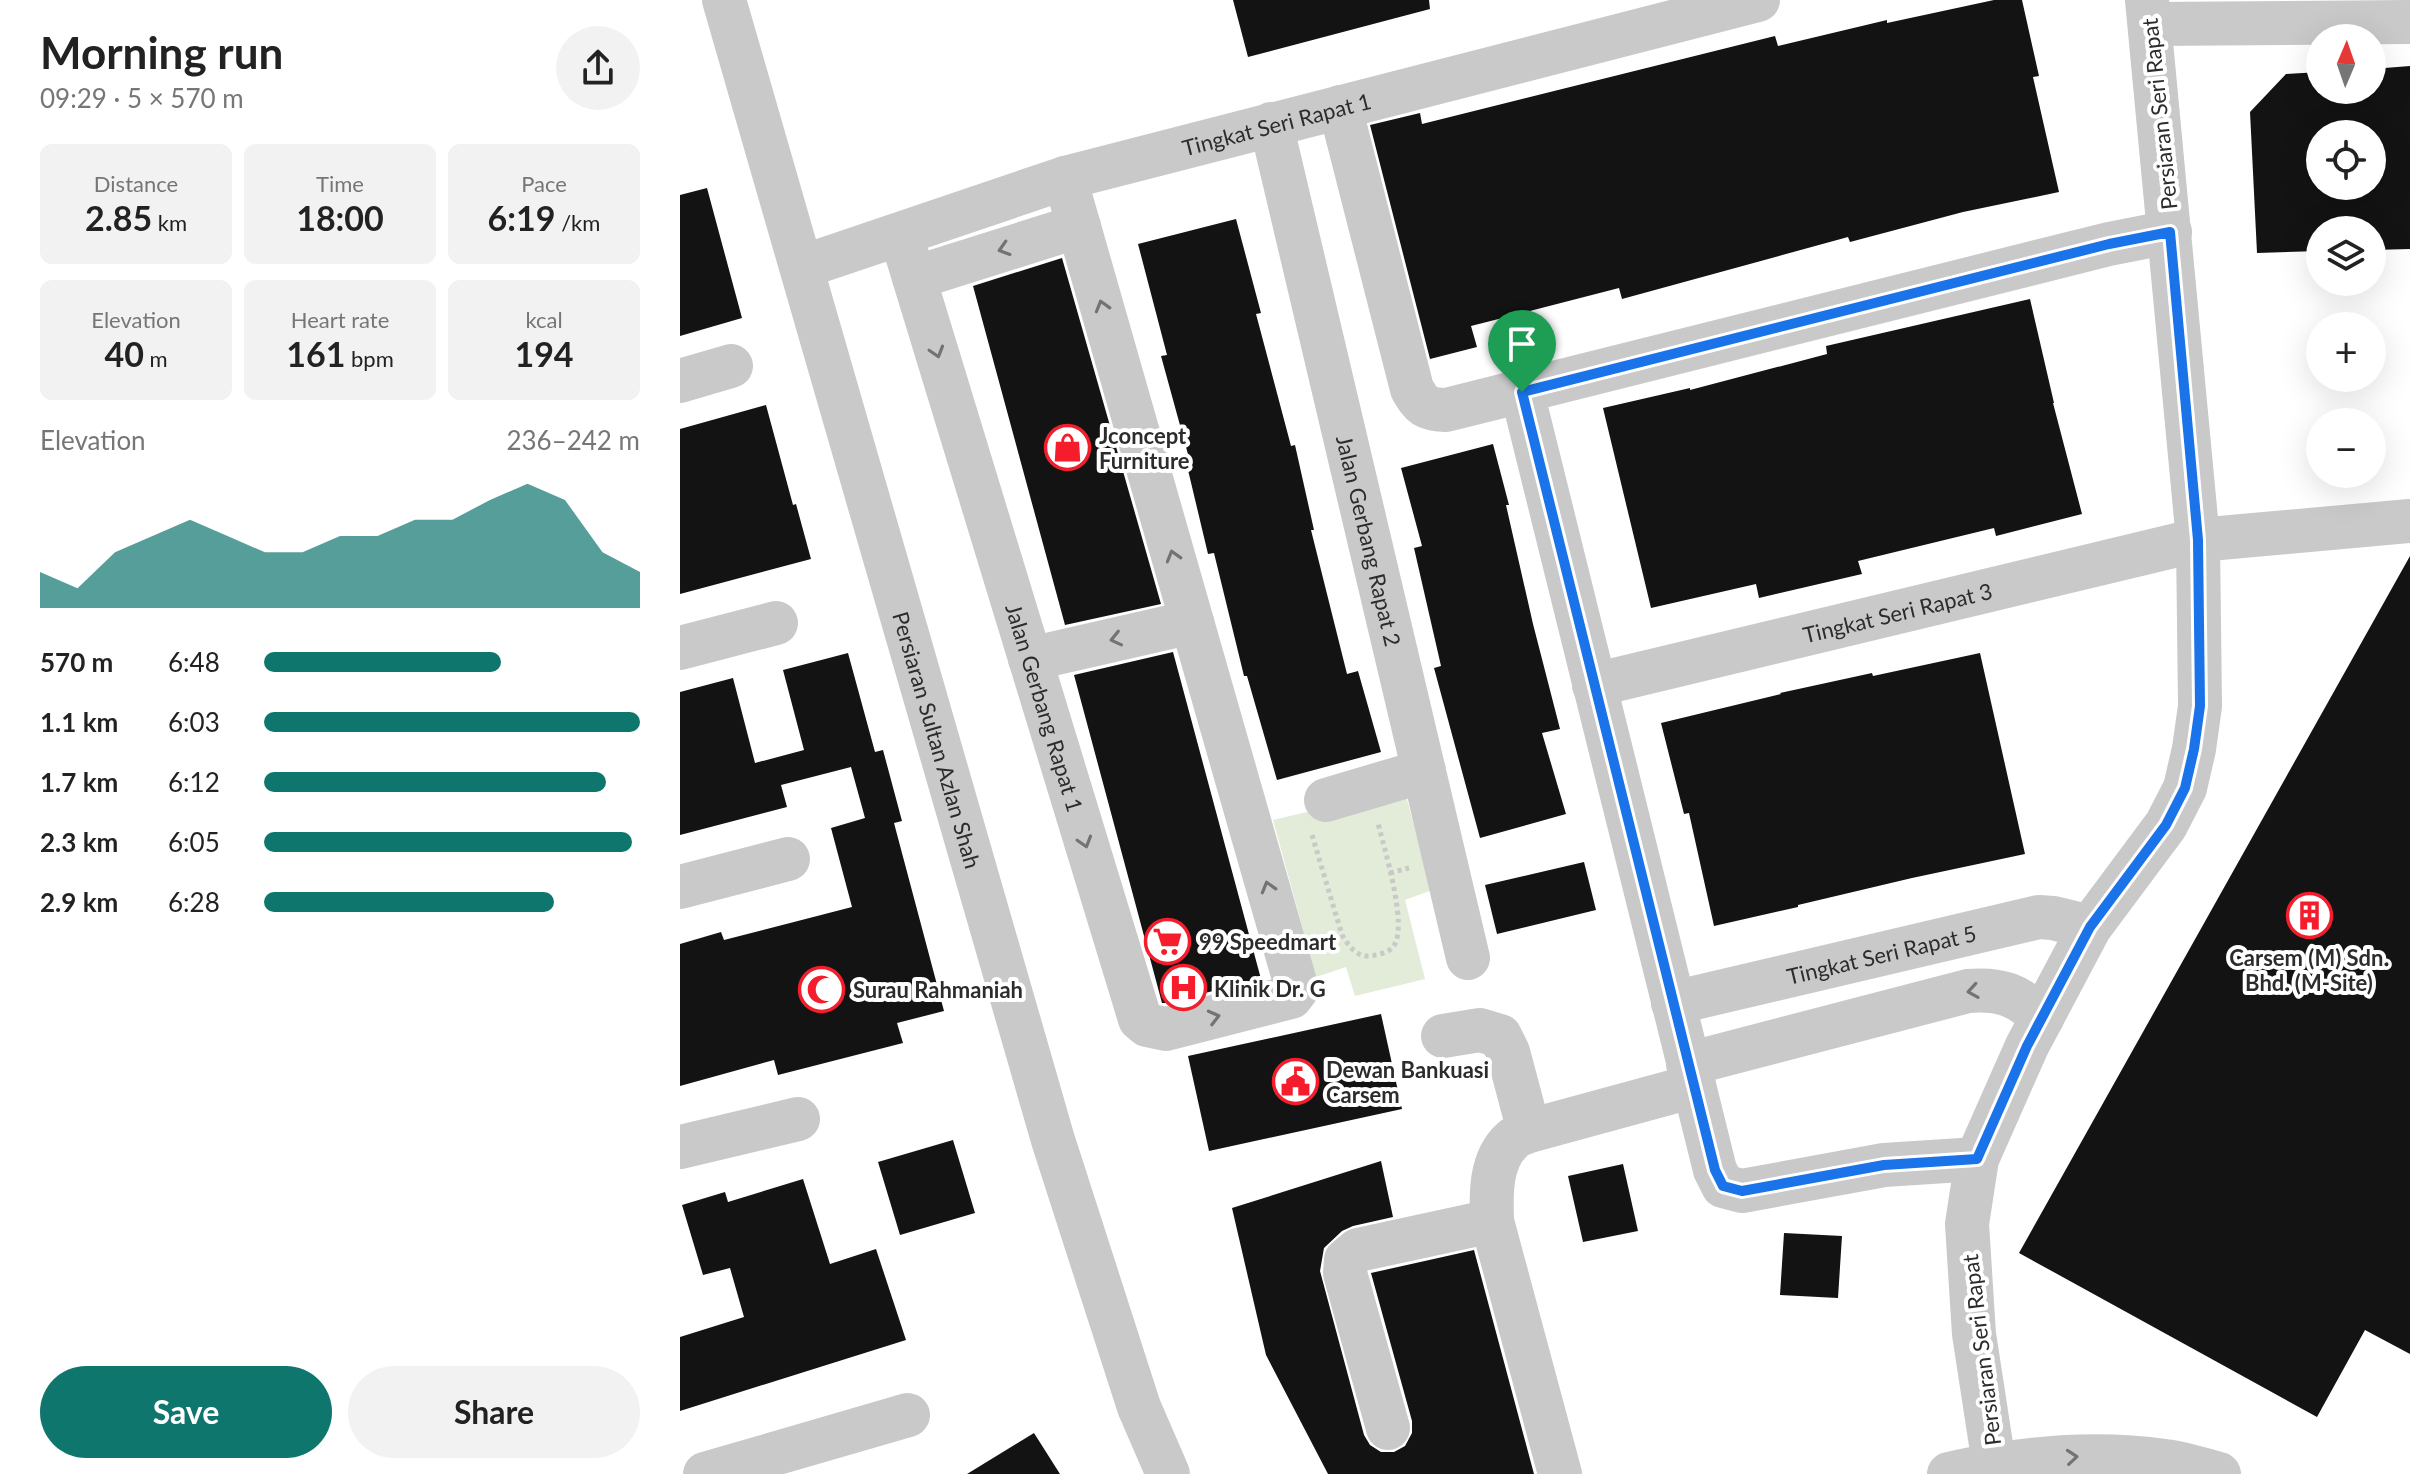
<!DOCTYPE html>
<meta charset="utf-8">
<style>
:root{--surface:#fff;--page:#f2f2f2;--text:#222;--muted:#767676;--accent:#0f766e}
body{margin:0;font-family:Lato,sans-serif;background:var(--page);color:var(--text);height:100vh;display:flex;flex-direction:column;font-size:30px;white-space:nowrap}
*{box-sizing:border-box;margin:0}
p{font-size:26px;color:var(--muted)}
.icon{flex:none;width:44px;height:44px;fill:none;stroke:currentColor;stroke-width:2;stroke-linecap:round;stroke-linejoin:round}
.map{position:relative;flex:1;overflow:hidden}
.sheet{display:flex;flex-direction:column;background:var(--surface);width:680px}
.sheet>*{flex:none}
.needle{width:52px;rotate:2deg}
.fabs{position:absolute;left:1626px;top:24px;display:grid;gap:16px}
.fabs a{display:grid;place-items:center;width:80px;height:80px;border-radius:50%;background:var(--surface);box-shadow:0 8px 32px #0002;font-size:40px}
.pin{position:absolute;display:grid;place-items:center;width:68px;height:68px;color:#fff;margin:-82px -34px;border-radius:50% 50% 50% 0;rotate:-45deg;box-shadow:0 0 8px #0007}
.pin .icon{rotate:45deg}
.round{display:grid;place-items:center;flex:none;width:84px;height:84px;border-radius:42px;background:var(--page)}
.headline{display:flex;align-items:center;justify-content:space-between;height:136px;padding:0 40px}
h1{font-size:44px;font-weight:700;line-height:60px}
.figures{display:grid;grid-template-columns:repeat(3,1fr);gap:12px;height:136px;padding:8px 40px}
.figures div{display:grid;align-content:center;border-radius:12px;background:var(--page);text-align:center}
.figures b{font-size:34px;font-weight:700}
.figures small{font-size:22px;font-weight:400}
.figures p{font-size:22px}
.chart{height:224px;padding:16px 40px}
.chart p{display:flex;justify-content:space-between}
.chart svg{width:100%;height:144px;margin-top:8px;fill:var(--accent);opacity:.7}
.action{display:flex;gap:16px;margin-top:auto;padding:16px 40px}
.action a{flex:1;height:92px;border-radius:48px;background:var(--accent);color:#fff;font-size:32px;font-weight:700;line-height:92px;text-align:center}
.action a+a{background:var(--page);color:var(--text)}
ul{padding:0 40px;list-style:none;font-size:26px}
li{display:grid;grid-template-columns:128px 96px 1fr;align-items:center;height:60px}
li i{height:20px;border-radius:10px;background:var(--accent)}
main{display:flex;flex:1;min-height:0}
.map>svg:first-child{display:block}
.green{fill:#e2ecd8}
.building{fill:#131313;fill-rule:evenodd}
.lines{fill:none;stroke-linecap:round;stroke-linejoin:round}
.path{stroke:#c9c9c9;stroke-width:5;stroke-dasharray:4 4;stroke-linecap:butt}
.minor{stroke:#c9c9c9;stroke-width:44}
.oneway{stroke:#737373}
.route-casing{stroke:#fff;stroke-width:16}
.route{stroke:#1a73e8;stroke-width:10}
.labels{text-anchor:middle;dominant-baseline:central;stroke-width:8;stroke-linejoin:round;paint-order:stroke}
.street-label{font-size:22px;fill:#2c2c2c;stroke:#fff}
.poi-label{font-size:22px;font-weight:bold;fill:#2c2c2c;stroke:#fff;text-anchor:start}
</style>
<main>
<section class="sheet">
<div class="headline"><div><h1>Morning run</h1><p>09:29 · 5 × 570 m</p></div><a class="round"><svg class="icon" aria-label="share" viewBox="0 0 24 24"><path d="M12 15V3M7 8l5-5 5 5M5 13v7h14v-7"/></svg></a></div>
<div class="figures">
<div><p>Distance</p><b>2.85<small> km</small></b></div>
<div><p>Time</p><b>18:00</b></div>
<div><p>Pace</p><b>6:19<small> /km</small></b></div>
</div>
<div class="figures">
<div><p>Elevation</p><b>40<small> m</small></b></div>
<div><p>Heart rate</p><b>161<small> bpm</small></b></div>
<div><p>kcal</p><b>194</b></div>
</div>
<div class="chart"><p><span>Elevation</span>236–242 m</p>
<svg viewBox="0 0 160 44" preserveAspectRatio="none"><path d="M0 44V33L10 38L20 27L30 22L40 17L50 22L60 27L70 27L80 22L90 22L100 17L110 17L120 11L130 6L140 11L150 27L160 33V44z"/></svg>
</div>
<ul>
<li><b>570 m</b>6:48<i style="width:63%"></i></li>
<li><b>1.1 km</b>6:03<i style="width:100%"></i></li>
<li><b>1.7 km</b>6:12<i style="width:91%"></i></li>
<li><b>2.3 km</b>6:05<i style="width:98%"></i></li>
<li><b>2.9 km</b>6:28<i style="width:77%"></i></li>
</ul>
<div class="action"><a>Save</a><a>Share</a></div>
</section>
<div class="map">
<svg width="1730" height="1474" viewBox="0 0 1730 1474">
<rect width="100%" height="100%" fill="#fff"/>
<path class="green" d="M724,789L752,890L725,900L745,979L675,996L666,967L636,977L593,820Z"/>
<path class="building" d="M553,0H749L750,9L568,57Z
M1314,0H1342L1359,76L1353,77L1379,192L1283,212L1170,242L1168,237L942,299L939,288L791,326L797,347L750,359L690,125L740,113L742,124L1095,36L1098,46L1207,20V23Z
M1730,66V249L1692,250V230H1640V251L1577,253L1570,112L1606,74L1640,72V90H1692V69ZM1640,134H1692V186H1640Z
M27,188L62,318L0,336V195Z
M556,219L581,313L576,314L611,446L615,445L634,530H631L667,674L678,671L701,752L597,780L567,676H564L534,553L528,554L508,470L512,469L481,356L487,355L458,244Z
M382,258L481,604L385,625L293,286Z
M1350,299L1374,403H1373L1402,514L1316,536L1314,528L1178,561L1182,574L1079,598L1076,584L971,608L923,408L1010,388V390L1147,354L1146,346Z
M86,405L113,505L116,504L131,559L0,594V429Z
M813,444L829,505H826L853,624L880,729L862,733L886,814L800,838L754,668L761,666L734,548L742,546L721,468Z
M1730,556V1354L1685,1330L1637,1417L1339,1253Z
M493,652L581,979L485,1003H482L394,675Z
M168,653L195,752L203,750L222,821L214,823L264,1011L217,1023L223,1043L98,1075L94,1060L0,1086V944L41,932L44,940L172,907L151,828L185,818L171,767L101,785L107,807L0,835V692L53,678L75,763L124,750L103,670Z
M1300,653L1345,854L1232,878L1118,905V907L1034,926L1009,813L1004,814L981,723L1101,694L1100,693L1192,673L1193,676Z
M904,862L916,910L817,934L805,885Z
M701,1014L722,1109L529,1151L508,1056Z
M273,1140L295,1213L220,1235L198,1162Z
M701,1161L713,1217L673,1226L662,1231L644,1248L640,1271L684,1435L690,1445L701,1452H714L725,1446L732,1433V1421L691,1273L794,1250L854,1474H648L586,1355L552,1208Z
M943,1164L958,1231L903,1242L888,1176Z
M123,1179L150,1264L196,1249L226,1340L0,1411V1337L64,1317L50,1268L23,1275L2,1205L45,1192L48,1202Z
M1104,1233L1162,1236L1158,1298L1100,1295Z
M354,1433L380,1474H287Z"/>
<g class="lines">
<path class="path" d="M632,835L662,935C669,946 676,957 690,956C697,955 708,953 713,947C729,927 704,848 698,823
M710,873L729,868"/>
<g class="minor">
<path id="s1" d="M44,0L373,1140L459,1407L488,1474"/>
<path d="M1471,24L1730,22"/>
<path d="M660,107L732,389C742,406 745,409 766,410L1429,244L1490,232"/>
<path id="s2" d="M591,124L788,958"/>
<path id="s3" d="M221,235L460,1019L467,1025L486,1029L611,997L617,989L385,178"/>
<path id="s4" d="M122,267L385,178L1078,0"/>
<path d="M234,278L399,226"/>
<path d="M0,381L51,366"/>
<path d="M842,392L1035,1170L1043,1186L1062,1191L1204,1165L1297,1159"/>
<path d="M0,648L96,623"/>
<path d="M350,659L512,622"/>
<path id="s5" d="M914,685L1518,540L1730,521"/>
<path d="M646,800L744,771"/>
<path d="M0,887L108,859"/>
<path id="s6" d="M993,1003L1359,917L1373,918L1410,927"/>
<path d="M763,1036L800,1030L820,1036L828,1052L849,1131"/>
<path d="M1008,1064L1288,991C1320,988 1339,995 1362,1018"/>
<path d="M0,1147L118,1119"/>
<path d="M708,1428L665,1273L666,1260L678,1250L812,1221"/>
<path d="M1314,1464L1294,1334L1287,1224L1297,1159L1347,1046L1410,927L1486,825L1505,788L1514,749L1520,706L1518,540L1467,0"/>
<path d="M25,1474L228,1415"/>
<path d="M880,1474L812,1221C811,1194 810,1160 832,1140C836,1136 844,1133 849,1131L1014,1086"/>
<path d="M1269,1474C1339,1458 1413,1451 1485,1461C1503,1463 1521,1469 1539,1474"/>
</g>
</g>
<defs><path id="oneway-chevron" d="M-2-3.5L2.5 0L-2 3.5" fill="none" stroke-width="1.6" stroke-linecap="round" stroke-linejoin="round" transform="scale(2)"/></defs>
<g class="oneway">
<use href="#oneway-chevron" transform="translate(324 249) rotate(163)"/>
<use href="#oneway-chevron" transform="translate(422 306) rotate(-106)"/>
<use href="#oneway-chevron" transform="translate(257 352) rotate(73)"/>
<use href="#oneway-chevron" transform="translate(493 556) rotate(-106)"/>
<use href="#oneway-chevron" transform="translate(436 639) rotate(167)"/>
<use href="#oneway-chevron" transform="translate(405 842) rotate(73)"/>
<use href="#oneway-chevron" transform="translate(588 887) rotate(-106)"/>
<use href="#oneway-chevron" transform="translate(1293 991) rotate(171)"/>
<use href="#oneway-chevron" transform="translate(534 1017) rotate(-14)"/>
<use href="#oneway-chevron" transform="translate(1392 1457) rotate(-5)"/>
</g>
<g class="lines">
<defs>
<path id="route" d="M1490,232L1518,540L1520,706L1514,749L1505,788L1486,825L1410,927L1347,1046L1297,1159L1204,1165L1062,1191L1043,1186L1035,1170L842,392L1429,244Z"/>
</defs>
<use href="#route" class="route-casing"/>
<use href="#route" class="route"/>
</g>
<defs>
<symbol id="shop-ring" viewBox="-11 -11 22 22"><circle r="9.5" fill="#fff" stroke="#f51c2c" stroke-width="1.5"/><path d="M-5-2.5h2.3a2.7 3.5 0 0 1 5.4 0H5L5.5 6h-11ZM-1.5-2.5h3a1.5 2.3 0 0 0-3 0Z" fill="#f51c2c"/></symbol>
<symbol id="building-ring" viewBox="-11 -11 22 22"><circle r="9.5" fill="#fff" stroke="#f51c2c" stroke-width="1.5"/><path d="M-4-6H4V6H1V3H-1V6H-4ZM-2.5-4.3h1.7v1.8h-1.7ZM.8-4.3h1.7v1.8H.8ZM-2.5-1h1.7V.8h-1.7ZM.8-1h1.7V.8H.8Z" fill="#f51c2c"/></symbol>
<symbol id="supermarket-ring" viewBox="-11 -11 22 22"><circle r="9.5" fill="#fff" stroke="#f51c2c" stroke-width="1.5"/><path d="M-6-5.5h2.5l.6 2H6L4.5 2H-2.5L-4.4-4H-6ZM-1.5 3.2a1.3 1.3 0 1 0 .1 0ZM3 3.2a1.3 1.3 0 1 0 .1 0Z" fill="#f51c2c"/></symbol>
<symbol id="hospital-ring" viewBox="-11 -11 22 22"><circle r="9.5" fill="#fff" stroke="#f51c2c" stroke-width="1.5"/><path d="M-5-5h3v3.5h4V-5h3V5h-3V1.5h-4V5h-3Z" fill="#f51c2c"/></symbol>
<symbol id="mosque-ring" viewBox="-11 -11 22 22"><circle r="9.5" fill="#fff" stroke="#f51c2c" stroke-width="1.5"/><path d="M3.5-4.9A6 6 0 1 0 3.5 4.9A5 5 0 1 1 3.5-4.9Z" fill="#f51c2c"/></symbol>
<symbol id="civic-ring" viewBox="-11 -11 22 22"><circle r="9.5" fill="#fff" stroke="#f51c2c" stroke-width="1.5"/><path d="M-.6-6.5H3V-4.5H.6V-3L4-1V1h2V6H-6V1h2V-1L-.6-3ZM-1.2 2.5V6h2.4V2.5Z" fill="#f51c2c"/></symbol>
</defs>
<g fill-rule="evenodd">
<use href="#shop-ring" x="362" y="422" width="51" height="51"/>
<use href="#building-ring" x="1604" y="890" width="51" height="51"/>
<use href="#supermarket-ring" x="462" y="916" width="51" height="51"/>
<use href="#hospital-ring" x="478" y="962" width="51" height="51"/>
<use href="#mosque-ring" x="116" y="964" width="51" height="51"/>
<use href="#civic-ring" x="590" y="1056" width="51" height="51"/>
</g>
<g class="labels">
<g class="street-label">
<text transform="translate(1479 114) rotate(-96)">Persiaran Seri Rapat</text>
<text stroke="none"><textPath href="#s4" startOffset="496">Tingkat Seri Rapat 1</textPath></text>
<text stroke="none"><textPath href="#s2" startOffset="428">Jalan Gerbang Rapat 2</textPath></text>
<text stroke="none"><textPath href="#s5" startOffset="312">Tingkat Seri Rapat 3</textPath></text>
<text stroke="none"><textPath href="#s3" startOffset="494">Jalan Gerbang Rapat 1</textPath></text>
<text stroke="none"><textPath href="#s1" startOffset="770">Persiaran Sultan Azlan Shah</textPath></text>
<text stroke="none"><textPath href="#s6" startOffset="214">Tingkat Seri Rapat 5</textPath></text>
<text transform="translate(1301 1350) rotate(-97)">Persiaran Seri Rapat</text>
</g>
<g class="poi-label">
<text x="419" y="435">Jconcept<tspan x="419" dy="25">Furniture</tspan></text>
<text x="519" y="941">99 Speedmart</text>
<text x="1629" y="957" text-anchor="middle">Carsem (M) Sdn.<tspan x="1629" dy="25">Bhd. (M-Site)</tspan></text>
<text x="534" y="988">Klinik Dr. G</text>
<text x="173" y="989">Surau Rahmaniah</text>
<text x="646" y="1069">Dewan Bankuasi<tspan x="646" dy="25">Carsem</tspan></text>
</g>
</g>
</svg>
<div class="fabs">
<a><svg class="needle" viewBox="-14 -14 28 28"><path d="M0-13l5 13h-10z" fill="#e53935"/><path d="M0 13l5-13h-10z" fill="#767676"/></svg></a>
<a><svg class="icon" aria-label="locate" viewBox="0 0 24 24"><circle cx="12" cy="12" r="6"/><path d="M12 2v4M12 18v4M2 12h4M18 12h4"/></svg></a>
<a><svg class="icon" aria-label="layers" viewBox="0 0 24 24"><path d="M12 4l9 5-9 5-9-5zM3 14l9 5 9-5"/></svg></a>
<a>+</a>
<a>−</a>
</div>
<div class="pin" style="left:842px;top:392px;background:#1e9e55"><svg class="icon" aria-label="arrive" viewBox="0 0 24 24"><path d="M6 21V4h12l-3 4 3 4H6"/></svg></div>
</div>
</main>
